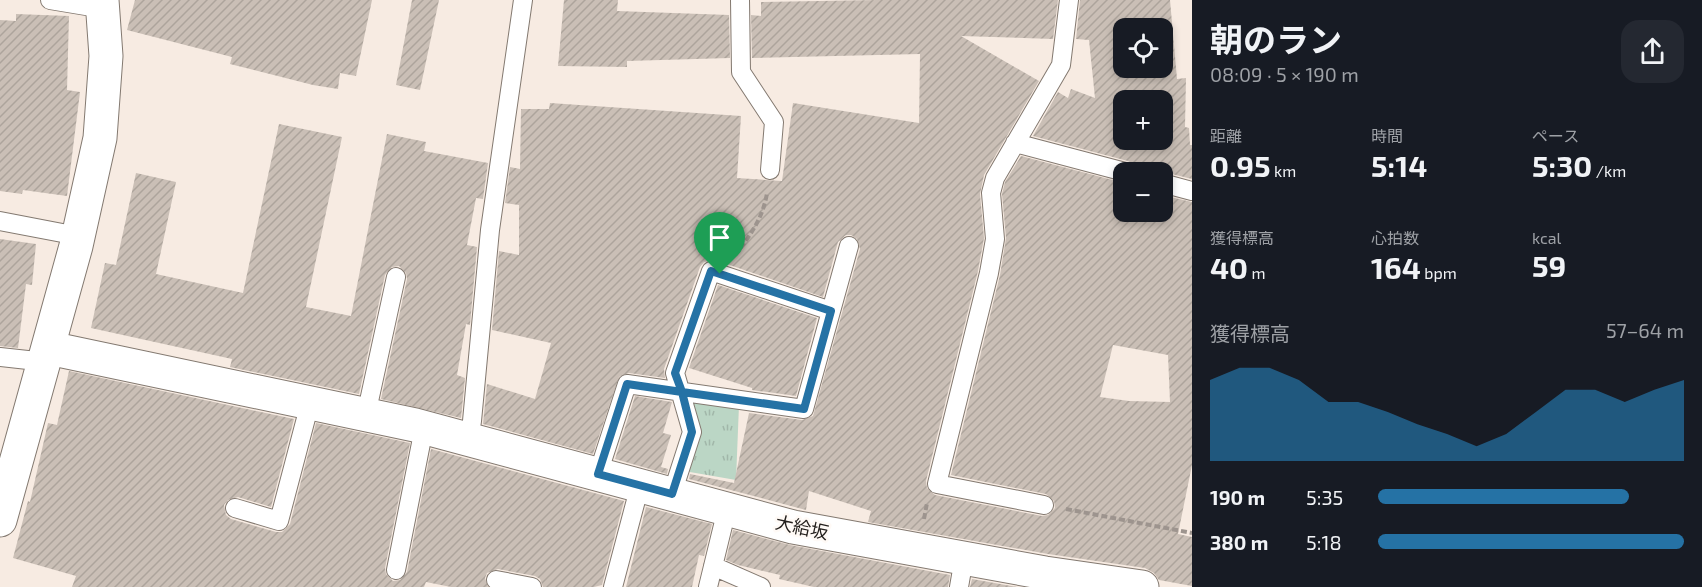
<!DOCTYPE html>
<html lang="ja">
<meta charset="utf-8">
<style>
:root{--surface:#171b24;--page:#242831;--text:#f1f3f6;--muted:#9ea1a6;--accent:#2572a5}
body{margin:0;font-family:"Exo 2","Noto Sans JP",sans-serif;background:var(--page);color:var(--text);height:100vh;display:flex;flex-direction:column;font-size:22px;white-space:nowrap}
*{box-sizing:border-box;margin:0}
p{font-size:20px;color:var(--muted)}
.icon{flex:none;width:33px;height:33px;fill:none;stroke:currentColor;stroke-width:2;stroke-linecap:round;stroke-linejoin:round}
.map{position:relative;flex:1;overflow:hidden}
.side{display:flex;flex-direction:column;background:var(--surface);width:510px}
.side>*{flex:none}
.tools{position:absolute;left:1113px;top:18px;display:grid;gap:12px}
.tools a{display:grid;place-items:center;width:60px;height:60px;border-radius:12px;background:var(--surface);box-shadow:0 3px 9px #0003;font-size:30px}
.pin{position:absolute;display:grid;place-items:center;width:51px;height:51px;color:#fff;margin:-62px -26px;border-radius:50% 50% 50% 0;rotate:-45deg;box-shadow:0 0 6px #0007}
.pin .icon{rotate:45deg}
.round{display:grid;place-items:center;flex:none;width:63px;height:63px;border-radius:18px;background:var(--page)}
.overview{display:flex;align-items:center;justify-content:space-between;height:102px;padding:0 18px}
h1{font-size:33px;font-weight:700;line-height:45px}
.metrics{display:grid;grid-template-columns:repeat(3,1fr);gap:9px;height:102px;padding:6px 18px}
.metrics div{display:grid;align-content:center}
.metrics b{font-size:30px;font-weight:700}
.metrics small{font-size:16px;font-weight:400}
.metrics p{font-size:16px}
.chart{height:168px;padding:12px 18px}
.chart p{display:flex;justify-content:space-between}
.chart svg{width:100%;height:108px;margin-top:6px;fill:var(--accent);opacity:.7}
ul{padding:0 18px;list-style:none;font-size:20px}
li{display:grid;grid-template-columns:96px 72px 1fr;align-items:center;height:45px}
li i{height:15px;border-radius:8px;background:var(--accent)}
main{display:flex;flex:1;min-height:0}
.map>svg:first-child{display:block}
.park{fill:url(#park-tufts)}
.building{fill:url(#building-hatch);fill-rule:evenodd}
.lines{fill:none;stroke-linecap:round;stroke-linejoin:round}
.lane-casing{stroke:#837970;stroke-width:20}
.street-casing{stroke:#837970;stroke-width:35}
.secondary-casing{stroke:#837970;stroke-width:35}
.path{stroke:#9d948e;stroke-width:4;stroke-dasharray:6 3;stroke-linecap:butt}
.lane{stroke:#fff;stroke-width:18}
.street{stroke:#fff;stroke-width:33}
.secondary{stroke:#fff;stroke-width:33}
.route-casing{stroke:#fff;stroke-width:12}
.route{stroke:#2572a5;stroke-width:8}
.labels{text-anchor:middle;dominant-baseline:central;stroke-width:5;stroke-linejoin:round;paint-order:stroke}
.street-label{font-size:18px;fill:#24201d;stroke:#fffaf6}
</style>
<main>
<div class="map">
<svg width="1192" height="587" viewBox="0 0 1192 587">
<defs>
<pattern id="park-tufts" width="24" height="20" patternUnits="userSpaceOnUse" patternTransform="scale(1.5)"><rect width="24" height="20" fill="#bbd6c5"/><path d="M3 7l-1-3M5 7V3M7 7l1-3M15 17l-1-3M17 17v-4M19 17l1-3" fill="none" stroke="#a1b7a9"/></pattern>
<pattern id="building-hatch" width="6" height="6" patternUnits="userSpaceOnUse" patternTransform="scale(1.5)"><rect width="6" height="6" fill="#cabfb6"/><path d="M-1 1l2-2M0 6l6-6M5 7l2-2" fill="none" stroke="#ada49c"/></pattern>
</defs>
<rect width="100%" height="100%" fill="#f7ebe2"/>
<path class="park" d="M686,398L739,405L736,480L684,471Z"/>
<path class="building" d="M135,0H372L356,76L340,73L338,89L313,85L230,64L232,57L127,30Z
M412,0H439L420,90L396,85Z
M564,0H618L617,11L729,15L730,58L627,61V67L558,66Z
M877,0H1058L1053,39L961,36L1039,81L984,175L980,194L984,238L978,271L926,481L927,488L935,495L1042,516L1048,515L1055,508L1054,501L1046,494L951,475L1000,275L1006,238L1002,194L1005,182L1021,156L1124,183V212H1162V195L1192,202V465L1178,534L1192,537V586L1159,580L1154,573L1145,568L1048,554L868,522L871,511L809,491L806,510L689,479L690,474L734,483L749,413L802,420L813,416L860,249L857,239L851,235H846L838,242L823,297L715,260L704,262L700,267L664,369L665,378L629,373L619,377L593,454L483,424L487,384L535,399L551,343L492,330L499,251L519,255V205L505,203L510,167L520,169L521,109H549L550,103L741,116L737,178L782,181L793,103L919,123L920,54L752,58L751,15L761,16V2ZM1113,345L1168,355L1170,402L1129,401L1100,397Z
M1080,0H1170L1177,79L1186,78L1185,127L1189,128L1190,145H1192V179L1164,172H1136L1133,164L1128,161L1033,136L1058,92L1068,98L1071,89L1095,98L1089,40L1076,39ZM1124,28H1162V68H1124ZM1124,100H1162V140H1124Z
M16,14L69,16L67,90L80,92L67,196L23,190L22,194L0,191V20L16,21Z
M279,124L342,137L306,307L351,316L387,134L426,142L424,151L488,163L483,199L476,198L467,245L477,247L470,325L466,324L457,375L465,378L461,418L381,399L407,279L406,273L399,266L392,267L385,275L359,394L230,367L232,359L91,328L105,263L116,265L136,173L176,182L156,274L243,293Z
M0,239L36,244L32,285L26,284L18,348L0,346Z
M718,285L817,318L796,396L752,390V388L689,368Z
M69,371L294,419L271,507L238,497L228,500L224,505L226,515L231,519L276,532H282L290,524L316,423L410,443L385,568L386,574L393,581L400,580L407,572L431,449L624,501L602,585L594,587H543L540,579L535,576L498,569L487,573L485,578L488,587H451L426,582L424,587H72L76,576L13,558L28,501L30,502L48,423L57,425Z
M635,396L672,402L663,433L671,435L661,467L668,469L667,474L615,459Z
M646,507L712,524L704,556L699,555L692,587H626Z
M733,530L790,545L950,575L948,587H814L779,579L780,575L738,565L726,560Z
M972,579L1017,587H970Z"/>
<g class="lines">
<defs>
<path id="lane" d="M50,0L104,9
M740,0L741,72L774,122L770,170
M1015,143L1125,172
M1162,183L1192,191
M0,221L78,236
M0,357L46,362
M366,415L396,277
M469,439L472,421L490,230L523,0
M598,474L627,384L804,409L849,246
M672,494L692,432L675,373L711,271L831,311
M1044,505L937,484L989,273L995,239L991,193L995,178L1061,65L1069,0
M235,508L279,521L310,403
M713,566L761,587
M396,570L424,428
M496,580L532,587
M613,587L640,485
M708,587L727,509
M959,587L964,558"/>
<path id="street" d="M49,348L415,425L793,527L1045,573L1142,587"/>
<path id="secondary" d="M0,520L76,246L100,138L106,56L102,0"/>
</defs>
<use href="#lane" class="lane-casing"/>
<use href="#street" class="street-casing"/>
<use href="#secondary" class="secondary-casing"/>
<path class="path" d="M735,255C750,236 763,218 767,193
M1066,509L1192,533
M924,519L927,503"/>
<use href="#lane" class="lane"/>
<use href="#street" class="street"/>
<use href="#secondary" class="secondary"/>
</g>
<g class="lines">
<defs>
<path id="route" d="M720,274L711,271L675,373L682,392L627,384L598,474L672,494L692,432L682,392L804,409L831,311L720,274"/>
</defs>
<use href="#route" class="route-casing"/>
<use href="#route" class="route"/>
</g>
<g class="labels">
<g class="street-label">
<text transform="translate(802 527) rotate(12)">大給坂</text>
</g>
</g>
</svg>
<div class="tools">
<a><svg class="icon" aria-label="locate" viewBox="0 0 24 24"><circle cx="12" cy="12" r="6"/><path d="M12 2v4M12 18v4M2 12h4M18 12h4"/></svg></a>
<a>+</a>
<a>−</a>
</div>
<div class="pin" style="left:720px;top:274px;background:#1e9e55"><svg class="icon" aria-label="arrive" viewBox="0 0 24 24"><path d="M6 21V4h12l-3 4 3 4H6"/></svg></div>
</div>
<section class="side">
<div class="overview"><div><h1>朝のラン</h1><p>08:09 · 5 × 190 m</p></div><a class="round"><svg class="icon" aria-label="share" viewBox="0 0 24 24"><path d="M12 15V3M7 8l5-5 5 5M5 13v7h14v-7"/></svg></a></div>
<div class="metrics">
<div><p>距離</p><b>0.95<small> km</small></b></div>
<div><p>時間</p><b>5:14</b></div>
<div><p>ペース</p><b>5:30<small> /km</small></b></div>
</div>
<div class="metrics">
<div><p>獲得標高</p><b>40<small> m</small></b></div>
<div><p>心拍数</p><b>164<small> bpm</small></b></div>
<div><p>kcal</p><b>59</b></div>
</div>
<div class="chart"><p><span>獲得標高</span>57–64 m</p>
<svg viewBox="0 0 160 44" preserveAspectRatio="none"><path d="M0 44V11L10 6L20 6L30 11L40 20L50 20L60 24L70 29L80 33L90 38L100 33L110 24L120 15L130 15L140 20L150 15L160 11V44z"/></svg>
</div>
<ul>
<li><b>190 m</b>5:35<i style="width:82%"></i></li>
<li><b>380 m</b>5:18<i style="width:100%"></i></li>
</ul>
</section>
</main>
